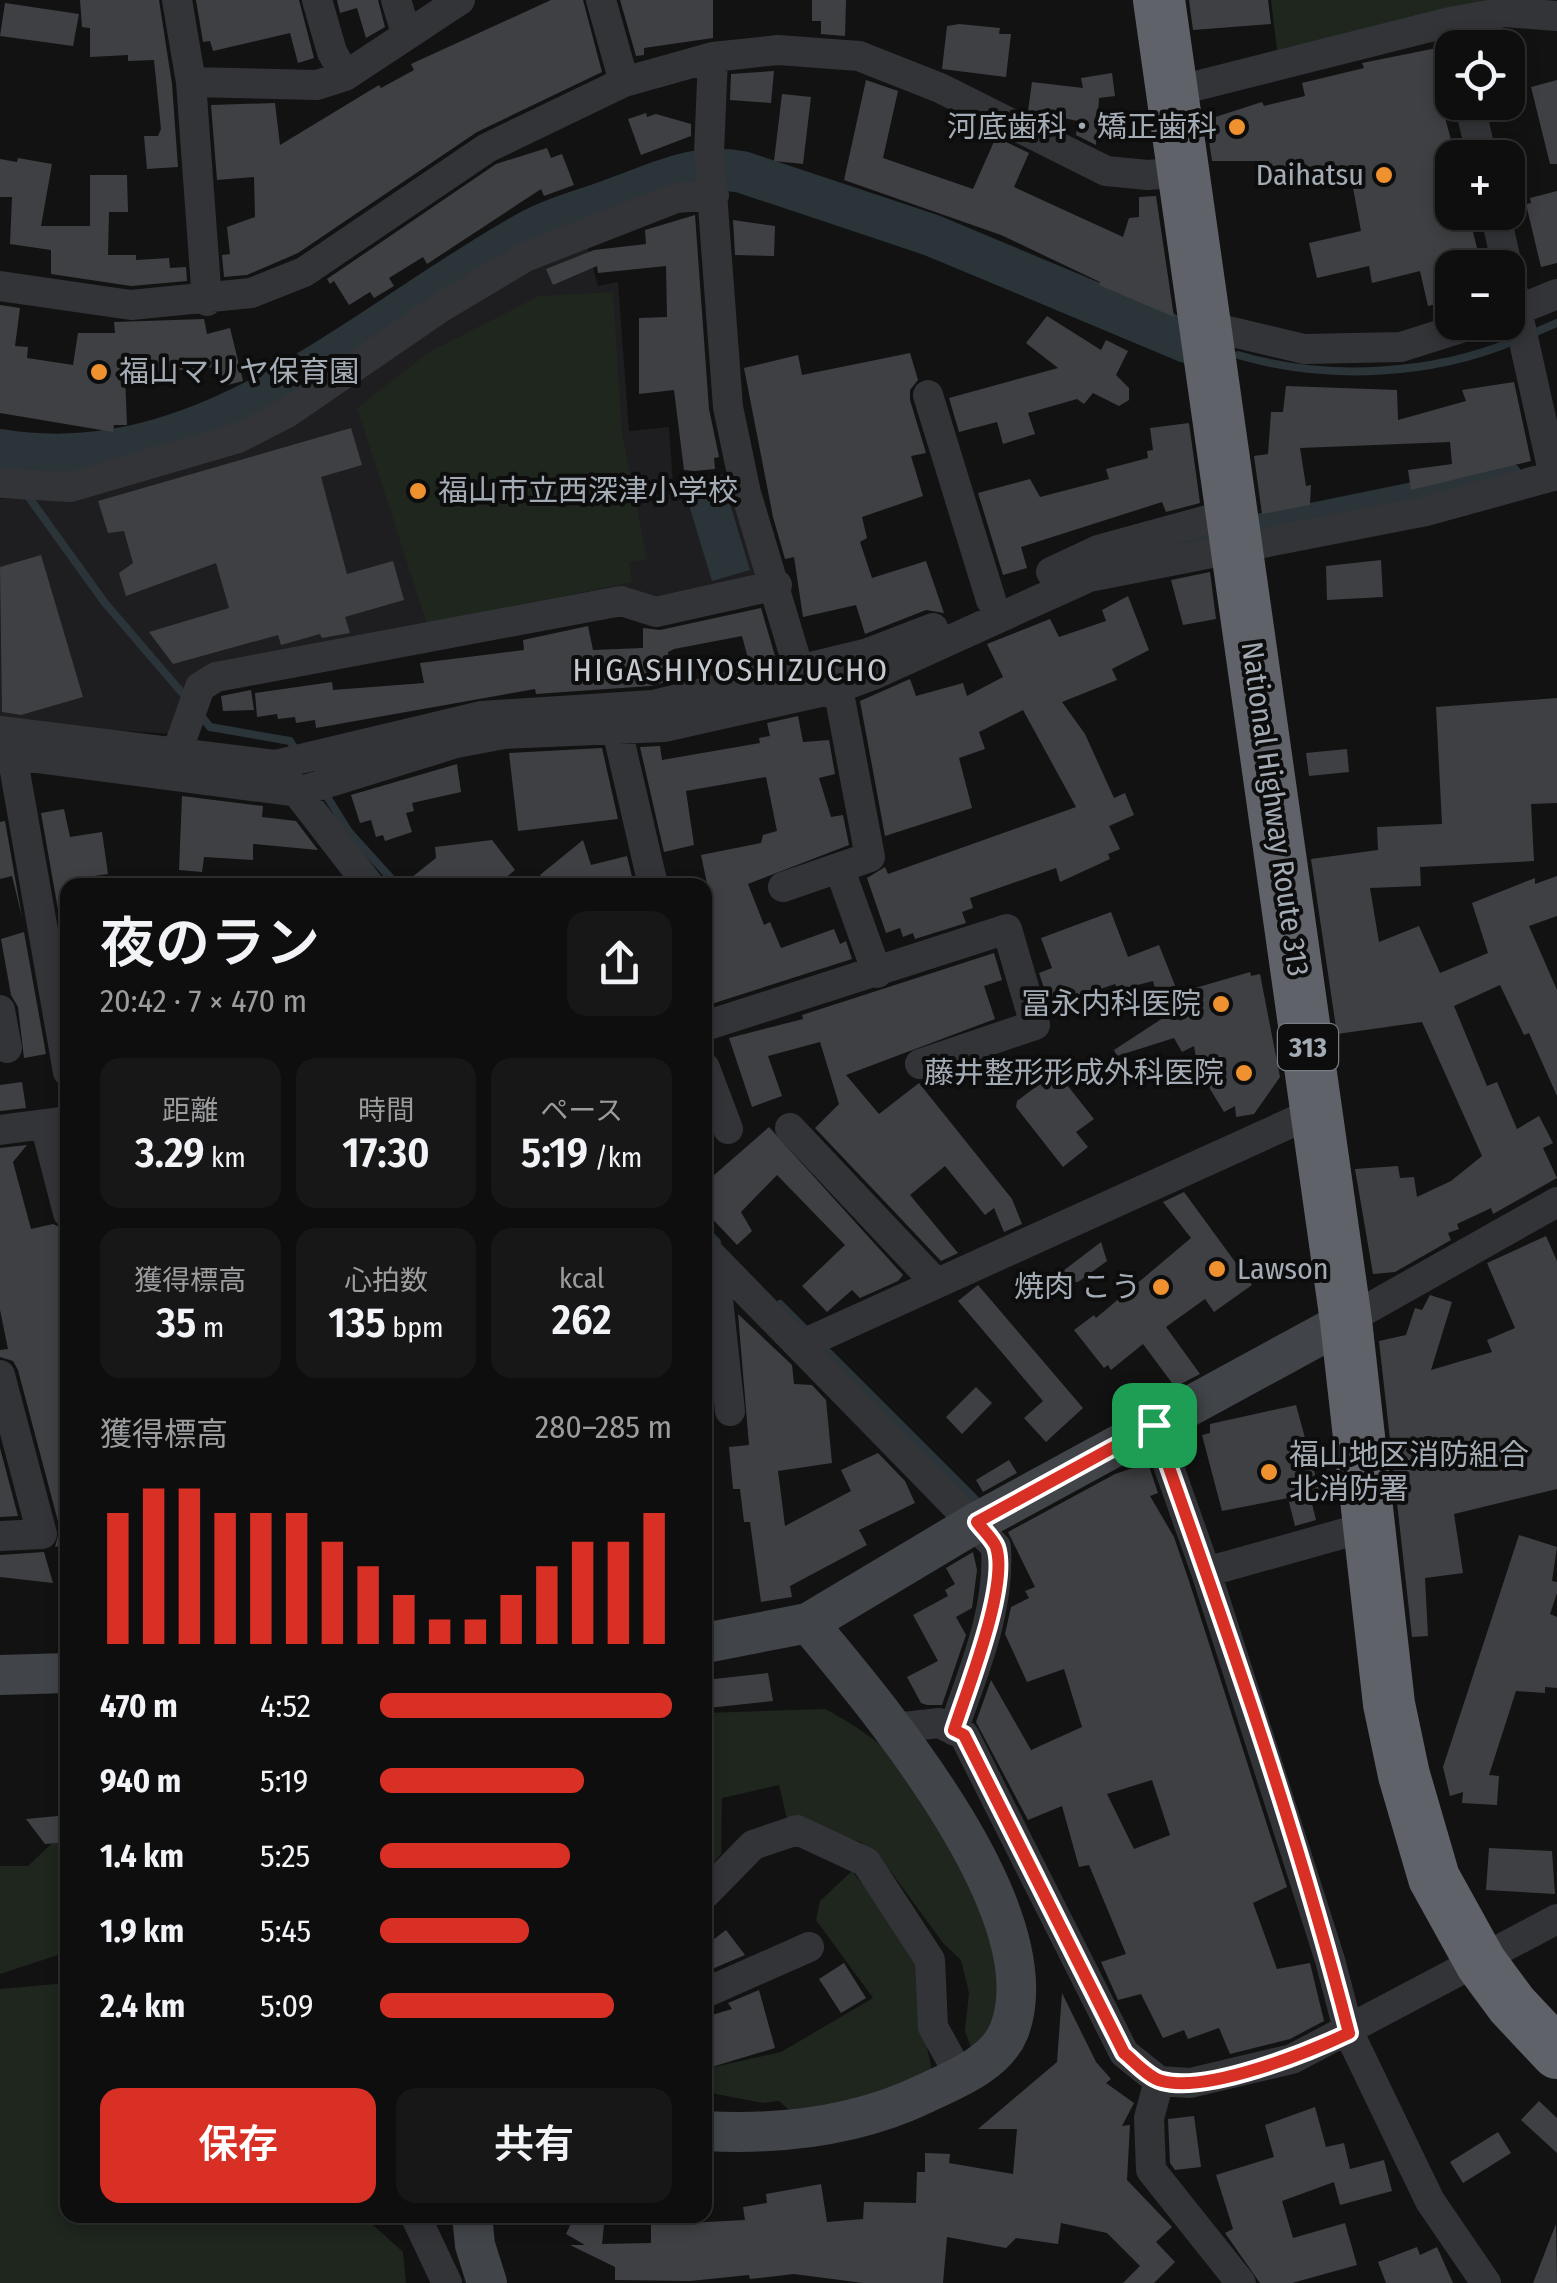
<!DOCTYPE html>
<html lang="ja">
<meta charset="utf-8">
<style>
:root{--surface:#0e0e0e;--page:#171717;--text:#f1f3f6;--muted:#9b9c9e;--line:#2e2e2e;--accent:#d93025}
body{margin:0;font-family:"Fira Sans Condensed","Noto Sans JP",sans-serif;background:var(--page);color:var(--text);height:100vh;display:flex;flex-direction:column;font-size:38px;white-space:nowrap}
*{box-sizing:border-box;margin:0}
p{font-size:32px;color:var(--muted)}
.icon{flex:none;width:55px;height:55px;fill:none;stroke:currentColor;stroke-width:2;stroke-linecap:round;stroke-linejoin:round}
.map{position:relative;flex:1;overflow:hidden}
.side{position:absolute;left:60px;top:878px;width:652px;height:1345px;display:flex;flex-direction:column;background:var(--surface);border-radius:20px;box-shadow:0 5px 15px #0003,0 0 0 2px var(--line)}
.side>*{flex:none}
.tools{position:absolute;left:1435px;top:30px;display:grid;gap:20px}
.tools a{display:grid;place-items:center;width:90px;height:90px;border-radius:20px;background:var(--surface);box-shadow:0 5px 15px #0003,0 0 0 2px var(--line);font-size:50px}
.pin{position:absolute;display:grid;place-items:center;width:85px;height:85px;color:#fff;margin:-42px;border-radius:20px;box-shadow:0 5px 15px #0006}
.round{display:grid;place-items:center;flex:none;width:105px;height:105px;border-radius:20px;background:var(--page)}
.head{display:flex;align-items:center;justify-content:space-between;height:170px;padding:0 40px}
h1{font-size:55px;font-weight:600;line-height:75px}
.stats{display:grid;grid-template-columns:repeat(3,1fr);gap:15px;height:170px;padding:10px 40px}
.stats div{display:grid;align-content:center;border-radius:20px;background:var(--page);text-align:center}
.stats b{font-size:42px;font-weight:600}
.stats small{font-size:28px;font-weight:400}
.stats p{font-size:28px}
.chart{height:280px;padding:20px 40px}
.chart p{display:flex;justify-content:space-between}
.chart svg{width:100%;height:180px;margin-top:10px;stroke:var(--accent);stroke-width:6}
.primary-button{display:flex;gap:20px;margin-top:auto;padding:20px 40px}
.primary-button a{flex:1;height:115px;border-radius:20px;background:var(--accent);color:#fff;font-size:40px;font-weight:600;line-height:115px;text-align:center}
.primary-button a+a{background:var(--page);color:var(--text)}
ul{padding:0 40px;list-style:none;font-size:32px}
li{display:grid;grid-template-columns:160px 120px 1fr;align-items:center;height:75px}
li i{height:25px;border-radius:12px;background:var(--accent)}
.map>svg:first-child{display:block}
.built{fill:#1e1e20}
.green{fill:#1e261e}
.water{fill:#2a3439}
.lines{fill:none;stroke-linecap:round;stroke-linejoin:round}
.stream{stroke:#2a3439;stroke-width:8}
.canal{stroke:#2a3439;stroke-width:25}
.river{stroke:#2a3439;stroke-width:42}
.building{fill:#3e4043;fill-rule:evenodd}
.street{stroke:#333438;stroke-width:30}
.secondary{stroke:#414448;stroke-width:40}
.highway{stroke:#5f6369;stroke-width:52}
.route-casing{stroke:#fff;stroke-width:20}
.route{stroke:#d93025;stroke-width:12}
.poi-dot{fill:#ef912e;stroke:#0d0d0e;stroke-width:4}
.labels{text-anchor:middle;dominant-baseline:central;stroke-width:8;stroke-linejoin:round;paint-order:stroke}
.shield{fill:#0d0d0e;stroke:#767c82;stroke-width:2.5}
.shield-label{font-size:28px;font-weight:bold;fill:#a3abb4}
.poi-label{font-size:30px;fill:#a3abb4;stroke:#0d0d0e;text-anchor:end}
.street-label{font-size:30px;fill:#a3abb4;stroke:#0d0d0e}
.neighbourhood-label{font-size:32px;letter-spacing:2.5px;fill:#c4c9d0;stroke:#0d0d0e}
</style>
<div class="map">
<svg width="1557" height="2283" viewBox="0 0 1557 2283">
<rect width="100%" height="100%" fill="#121213"/>
<path class="built" d="M585,237L598,286L618,282L629,431L669,427L673,483L731,473L763,581L658,607L628,587L197,675L175,734L0,723V499L75,498L245,445L393,347Z"/>
<path class="green" d="M1271,0H1487L1277,50Z
M613,292L622,433L647,559L629,562L632,582L427,624L357,408L429,352L539,296Z
M825,1709C861,1728 894,1751 919,1785C952,1828 1012,1958 998,2011C994,2025 981,2038 971,2048L965,2031L969,1993L961,1960L943,1943L889,1869L861,1842L787,1819L779,1785L722,1798L721,1854L705,1873V1713Z
M67,1829V1952L0,1974V1866H28Z
M852,1871L925,1963L926,2042L933,2076L798,2118L779,2101L763,2103L705,2092V2069L781,2052L873,1998L816,1920L820,1901Z
M67,1983L68,2215H362L403,2252L406,2283H0V1989Z"/>
<path class="water" d="M724,484L750,570L712,581L686,495Z"/>
<g class="lines">
<path class="stream" d="M1529,335L1557,323
M1238,355C1326,381 1431,376 1516,340
M0,458L13,477
M25,492L105,603L189,701
M198,712L210,727L290,741L298,754
M323,790L349,832L397,885
M705,1230L717,1242
M780,1304L809,1333
M819,1343L975,1499"/>
<path class="canal" d="M1255,527L1509,475
M1155,548L1204,538"/>
<path class="river" d="M0,450C204,484 361,325 526,233C554,217 589,209 619,197C660,182 697,163 742,172L931,235L1187,342"/>
</g>
<path class="building" d="M80,0H159L172,84L178,167L147,169L144,136H158L161,129L154,60L128,61V55L90,57V28L82,27Z
M196,0H299L314,58L298,63L290,33L213,51L210,41L203,42Z
M337,0H378L385,27L366,38L357,8L340,13Z
M551,0H583L602,72L477,132L298,253L247,275L224,277L222,255L230,254L227,227L255,217L254,177L217,180L211,105L275,103L280,145L379,85L381,88L414,70L411,64Z
M620,0H713V38L644,48V55L636,56Z
M812,0H846L845,36L821,34V21H812Z
M1189,0H1268L1271,24L1193,30Z
M5,3L79,14L73,46L0,36Z
M959,24L1000,28L999,34H1011L1006,77L942,69L947,26Z
M1498,32L1503,48H1444L1451,41Z
M1442,47L1452,87L1438,92L1456,158H1452V212H1468L1482,268H1452V286L1447,287L1450,301L1428,306L1420,271L1372,283L1369,266L1317,278L1309,243L1361,231L1349,166L1309,176L1306,164L1269,172V161H1212L1206,120L1262,102L1264,106L1305,96L1302,83L1364,68L1362,63Z
M774,71L771,103L730,100L731,74Z
M1112,73L1115,96L1099,98L1096,145L1076,135L1078,121L1028,111L1032,82L1083,88L1081,78Z
M866,80L898,91L883,158L973,189L996,137L1029,153L1014,187L1123,237L1129,218L1139,217V197L1156,196L1174,317L1099,285L1100,282L1001,235L844,180Z
M1557,80V164H1550L1531,87Z
M782,94L811,97L803,164L774,161Z
M646,113L647,117L656,114L691,124V136L641,155L628,119Z
M547,148L551,158L562,154L574,185L544,196L541,189L427,264L423,257L389,278L394,286L374,298L370,292L349,305L334,281L330,284L327,279L496,164Z
M18,158L52,164L41,226H90V175H127L128,212H109L108,255H136V260L169,258L170,268L186,267L187,281L131,286L51,274V250L10,244L12,197H0V159L17,162Z
M1557,191V263L1541,267L1526,204L1531,203L1530,198Z
M695,215L709,409L719,457L714,458L715,469L694,471L684,470L674,390L639,394V318L667,317L666,266L598,273L597,266L553,285L546,269L594,250L646,244L645,230Z
M733,220L775,226L774,256L735,255Z
M0,305L20,308L15,346L28,347L27,358L73,365L78,333H115L114,322L204,319L207,334L230,328L243,381L220,387L215,367L125,375L127,425H114L113,432L0,413Z
M1047,316L1101,350L1106,340L1128,351L1116,375L1129,388V400L1119,406L1093,393L1084,404L1077,399L1028,413L1035,434L1003,444L997,422L959,432L949,398L1058,368L1026,343Z
M910,353L918,380L910,390V400L926,453L911,456L923,496L862,517L867,538L860,542L872,578L926,561L944,613L926,610L865,634L856,605L803,617L794,557L785,559L773,517L744,368L798,355L802,375Z
M1514,382L1531,461L1411,490L1408,470L1452,464L1450,442L1300,448L1306,486L1311,485L1310,505L1262,514L1254,456L1268,454L1271,412H1283L1286,386L1397,390L1398,420L1466,401L1462,390Z
M1189,423L1200,503L1166,512L1162,502L1021,547L1027,568L1003,575L978,493L1030,479L1040,497L1109,479L1106,469L1148,458L1147,451L1153,450L1150,428Z
M351,428L362,465L321,477L347,574L393,561L404,600L345,617L350,633L322,638L320,634L281,645L278,635L173,664L149,632L229,608L216,563L126,596L119,573L133,563L124,531L108,533L98,501Z
M41,555L83,697L21,715L2,712L0,567Z
M1381,560L1383,597L1327,600L1326,566Z
M1210,572L1216,619L1183,625L1171,580Z
M1128,596L1149,650L1112,669L1117,680L1062,702L1085,734L1114,798L1125,793L1134,815L1109,826L1120,849L1108,854L1110,859L1060,882L1056,868L970,898L973,908L962,912L966,923L915,939L913,933L903,937L900,928L886,933L867,878L885,867L888,874L1076,807L1023,710L979,732L985,749L959,758L972,808L885,836L860,701L910,679L916,696L963,683L967,696L1003,677L987,644L1050,619L1059,637L1106,621L1102,610Z
M761,608L775,656L749,662L742,636L674,649L668,652L671,681L650,686L536,694L535,689L316,728L315,720L296,723L295,717L278,719L277,714L257,717L255,693L332,682L333,690L424,683L420,663L524,650L523,640L588,626L593,650L643,648V628L660,630Z
M251,690L254,710L223,711L221,696Z
M1557,698V803L1531,804L1534,861L1420,867L1421,886L1370,888L1379,942L1419,926L1440,973L1488,953L1472,903L1535,878V884L1557,876V916L1529,926L1557,990V1096L1529,1033L1524,1035L1500,985L1454,1006L1487,1086L1497,1082L1517,1129L1539,1116L1553,1143L1543,1148L1557,1178L1493,1214L1491,1208L1457,1224L1459,1229L1448,1233L1451,1240L1395,1272L1373,1274L1355,1169L1398,1166L1400,1178L1414,1177L1417,1197L1451,1181L1482,1156L1422,1022L1337,1034L1311,859L1378,850L1377,827L1442,824L1436,707Z
M798,716L803,742L829,740L835,774L819,778L831,817L843,815L849,845L748,884L764,925L770,922L781,948L834,929L840,944L846,941L852,959L705,1006V909L712,907L701,855L761,843L763,835L777,831L766,777L686,791L694,845L664,852L640,747L660,746L662,760L760,743L759,738L770,736L767,723Z
M602,748L618,819L518,831L509,753Z
M1347,749L1349,772L1309,776L1306,753Z
M457,764L461,792L412,803L414,811L406,813L412,832L385,841L383,835L376,837L371,820L360,823L351,795Z
M182,796L263,806L262,817L296,821L318,850L253,844V860L204,857L202,872L179,870Z
M64,809L70,837L102,832L108,874L73,879L74,885H68V934L62,932L41,813Z
M5,821L22,917L12,876L0,879V822Z
M492,840L515,870L497,885H402L436,858L435,847Z
M583,840L591,865L627,856L634,885H549L540,875Z
M1111,912L1128,957L1159,945L1178,993L1250,972L1251,976L1260,974L1280,1077L1254,1114L1236,1117L1235,1106L1224,1112L1210,1089L1207,1068L1198,1070L1194,1046L1182,1052L1174,1038L1117,1056L1114,1050L1163,1018L1153,981L1118,990L1115,984L1050,1006L1039,973L1052,968L1041,938Z
M24,932L46,1054L24,1058L18,1007L11,995L1,939Z
M994,953L1002,980L984,986L995,1019L846,1075L879,1114L919,1083L1012,1199L1022,1224L1004,1232L994,1208L985,1215L945,1166L910,1195L958,1253L941,1261L815,1128L839,1104L820,1042L768,1056L782,1096L752,1107L729,1038L803,1019L802,1015Z
M1048,1061L1094,1119L1076,1132L1088,1147L1063,1167L1016,1107L1017,1101L1037,1086L1028,1074Z
M22,1082L26,1108L0,1111V1085Z
M769,1127L903,1275L898,1281L860,1298L852,1290L827,1312L802,1286L845,1245L777,1175L741,1212L752,1231L737,1245L705,1211V1183Z
M27,1145L13,1162L31,1229L53,1224L68,1231V1543L55,1547L60,1529L18,1370L13,1361L0,1357V1350L8,1349L0,1310V1148Z
M1184,1192L1252,1285L1214,1312L1205,1299L1166,1327L1200,1374L1175,1387L1143,1344L1111,1370L1108,1365L1104,1368L1074,1330L1094,1315L1096,1318L1191,1238L1163,1202Z
M1546,1236L1557,1261V1489L1454,1514L1463,1573L1425,1578L1428,1636L1412,1637L1379,1341L1406,1335L1415,1308L1422,1310L1430,1295L1452,1302L1431,1370L1492,1352L1487,1340L1515,1328L1487,1263Z
M1101,1242L1107,1261L1078,1282H1071L1063,1271Z
M978,1285L1083,1408L1046,1442L1024,1418L1043,1401L958,1301Z
M738,1314L792,1365L794,1384L812,1385L826,1400L832,1463L778,1471L785,1526L851,1491L841,1470L878,1453L905,1481L915,1503L859,1530L867,1545L790,1586L792,1597L761,1602L750,1522H744L740,1489H733L729,1447L749,1445Z
M976,1387L992,1403L962,1434L946,1417Z
M1296,1405L1319,1489L1309,1492L1316,1520L1295,1526L1288,1498L1222,1511L1202,1435L1210,1433V1424Z
M0,1448L18,1516L0,1517Z
M1009,1460L1017,1473L983,1492L976,1480Z
M1148,1463L1158,1493L1150,1496L1174,1537L1188,1578L1287,1887L1253,1903L1277,1969L1310,1963L1324,2021L1290,2039L1230,2054L1219,2028L1188,2039L1184,2030L1163,2038L1141,1994L1118,2000L1101,1962L1126,1954L1089,1865L1079,1867L1062,1806L1028,1820L976,1722L991,1680L1031,1750L1082,1727L1064,1669L1027,1682L1005,1634L1011,1607L1029,1598L1025,1591L1035,1587L1008,1532L1115,1474ZM1152,1780L1170,1835L1134,1849L1107,1794Z
M1519,1535L1557,1547L1552,1581L1557,1582V1593L1550,1614L1557,1617V1688L1545,1687V1693L1516,1691L1489,1775L1499,1776L1497,1805L1462,1803L1463,1792L1450,1796L1443,1767Z
M44,1552L53,1583L0,1577V1555Z
M973,1552L977,1570L972,1608L956,1617L966,1635L942,1705H927L921,1703L907,1677L938,1661L913,1615L948,1596L945,1590L955,1584L946,1568Z
M768,1673L773,1701L708,1708L705,1680Z
M68,1815V1842L45,1844L26,1819Z
M1489,1848L1552,1851L1555,1894L1486,1890Z
M726,1930L745,1955L705,1972V1946Z
M844,1963L866,1998L841,2013L819,1979Z
M759,1990L775,2048L705,2069V2017L732,2009L728,2003Z
M1062,1993L1096,2062L1111,2079L1106,2083L1134,2103L1122,2126L1130,2125L1127,2180L1172,2227L1156,2242L1175,2262L1154,2283H1123L1140,2266L1107,2233L1061,2223L1058,2244L1016,2238L1006,2248L947,2237L943,2283H863L794,2274L750,2279L749,2275L690,2281L615,2280V2267L570,2245H585L566,2234L575,2215H605L602,2244L651,2243V2225L745,2220L743,2207L767,2203L766,2194L821,2184L827,2222L863,2219L864,2202L916,2203L917,2172H925V2153L950,2154L949,2163L1013,2174L1017,2129H978L1057,2062Z
M1539,2101L1557,2118V2153L1521,2120Z
M1315,2107L1326,2147L1344,2143L1350,2169L1384,2160L1392,2191L1340,2205L1334,2182L1282,2201L1293,2238L1345,2223L1357,2265L1292,2283H1260L1225,2233L1233,2229L1216,2175L1274,2157L1265,2125Z
M1194,2116L1201,2167L1175,2170L1170,2163L1168,2119Z
M1498,2132L1511,2153L1463,2183L1450,2162Z
M1556,2224L1557,2283H1533Z
M1417,2247L1420,2255L1437,2247L1453,2283H1386L1378,2262Z"/>
<g class="lines">
<path class="street" d="M177,0L191,82L207,301
M317,0L332,52L345,76
M396,0L406,33
M601,0L624,82
M713,57L709,153L728,407L746,493L799,670
M191,82L317,85L345,76L460,0
M1172,92L1450,22L1505,12L1557,16
M1469,102L1482,158
M1495,212L1554,476
M0,286L131,305L251,293L304,272L487,148L624,82L713,57L778,50L859,56L940,88L1106,171L1148,175L1185,172
M1508,314L1557,294
M1207,326L1304,349L1401,347L1480,322
M928,395L991,600
M0,483L70,487L238,438L287,413L443,306L525,257L676,198L714,195
M1051,572L1098,550L1233,513
M617,730L653,885
M0,731L275,765L481,716L653,705L868,653L933,628
M0,753L298,792L456,743L504,734L664,727L838,688L873,675L1089,577L1426,511L1557,475
M16,755L14,766L68,1072
M176,755L200,687L216,677L621,601L656,612L777,585
M287,779L369,885
M840,870L877,973
M783,887L870,857L838,688
M0,1010L7,1048
M705,1026L1007,929L1035,1025L920,1064
M705,1068L728,1129
M45,1124L68,1213
M790,1128L936,1283
M0,1130L68,1121
M705,1249L996,1547C1000,1610 974,1670 953,1730
M717,1290L730,1411
M1346,1321L1557,1202
M801,1345L1317,1111
M0,1375L42,1534L0,1536
M1154,1425L1206,1572L1330,1960L1349,2033L1430,2201L1486,2283
M1206,1572L1370,1526
M895,1728L939,1723L964,1735L1124,2053L1159,2081L1190,2083L1292,2059L1557,1919
M705,1894L753,1845L797,1830L866,1862L930,1960L933,2027L960,2076
M705,1993L809,1947
M1159,2081L1149,2118L1151,2170L1241,2283
M415,2215L447,2283"/>
<path class="secondary" d="M705,1643L808,1623L977,1522L1346,1321
M0,1675L68,1673
M705,2131C780,2135 858,2126 926,2093C956,2079 996,2063 1009,2031C1054,1914 879,1708 808,1623
M472,2215L475,2245L487,2283"/>
<path class="highway" d="M1159,0L1346,1321L1389,1704L1404,1775L1434,1878L1481,1963L1512,2005L1557,2053"/>
</g>
<g class="lines">
<defs>
<path id="route" d="M1154,1425C1225,1625 1296,1827 1349,2033C1307,2053 1207,2093 1162,2081C1149,2078 1135,2062 1124,2053L964,1735L954,1730C967,1690 1009,1585 996,1547C993,1539 982,1529 977,1522Z"/>
</defs>
<use href="#route" class="route-casing"/>
<use href="#route" class="route"/>
</g>
<g class="poi-dot">
<circle cx="1237" cy="127" r="10"/>
<circle cx="1384" cy="175" r="10"/>
<circle cx="99" cy="372" r="10"/>
<circle cx="418" cy="491" r="10"/>
<circle cx="1221" cy="1004" r="10"/>
<circle cx="1244" cy="1073" r="10"/>
<circle cx="1217" cy="1269" r="10"/>
<circle cx="1161" cy="1287" r="10"/>
<circle cx="1269" cy="1472" r="10"/>
</g>
<g class="labels">
<rect class="shield" x="1278" y="1024" width="60" height="46" rx="8"/>
<g class="shield-label">
<text x="1308" y="1047">313</text>
</g>
<g class="poi-label">
<text x="1217" y="127">河底歯科・矯正歯科</text>
<text x="1364" y="175">Daihatsu</text>
<text x="119" y="372" text-anchor="start">福山マリヤ保育園</text>
<text x="438" y="491" text-anchor="start">福山市立西深津小学校</text>
<text x="1201" y="1004">冨永内科医院</text>
<text x="1224" y="1073">藤井整形形成外科医院</text>
<text x="1237" y="1269" text-anchor="start">Lawson</text>
<text x="1141" y="1287">焼肉 こう</text>
<text x="1289" y="1455" text-anchor="start">福山地区消防組合<tspan x="1289" dy="34">北消防署</tspan></text>
</g>
<g class="street-label">
<text transform="translate(1275 809) rotate(82)">National Highway Route 313</text>
</g>
<g class="neighbourhood-label">
<text x="731" y="670">HIGASHIYOSHIZUCHO</text>
</g>
</g>
</svg>
<div class="tools">
<a><svg class="icon" aria-label="locate" viewBox="0 0 24 24"><circle cx="12" cy="12" r="6"/><path d="M12 2v4M12 18v4M2 12h4M18 12h4"/></svg></a>
<a>+</a>
<a>−</a>
</div>
<div class="pin" style="left:1154px;top:1425px;background:#1e9e55"><svg class="icon" aria-label="arrive" viewBox="0 0 24 24"><path d="M6 21V4h12l-3 4 3 4H6"/></svg></div>
<section class="side">
<div class="head"><div><h1>夜のラン</h1><p>20:42 · 7 × 470 m</p></div><a class="round"><svg class="icon" aria-label="share" viewBox="0 0 24 24"><path d="M12 15V3M7 8l5-5 5 5M5 13v7h14v-7"/></svg></a></div>
<div class="stats">
<div><p>距離</p><b>3.29<small> km</small></b></div>
<div><p>時間</p><b>17:30</b></div>
<div><p>ペース</p><b>5:19<small> /km</small></b></div>
</div>
<div class="stats">
<div><p>獲得標高</p><b>35<small> m</small></b></div>
<div><p>心拍数</p><b>135<small> bpm</small></b></div>
<div><p>kcal</p><b>262</b></div>
</div>
<div class="chart"><p><span>獲得標高</span>280–285 m</p>
<svg viewBox="0 0 160 44" preserveAspectRatio="none"><path d="M5 44V12M15 44V6M25 44V6M35 44V12M45 44V12M55 44V12M65 44V19M75 44V25M85 44V32M95 44V38M105 44V38M115 44V32M125 44V25M135 44V19M145 44V19M155 44V12"/></svg>
</div>
<ul>
<li><b>470 m</b>4:52<i style="width:100%"></i></li>
<li><b>940 m</b>5:19<i style="width:70%"></i></li>
<li><b>1.4 km</b>5:25<i style="width:65%"></i></li>
<li><b>1.9 km</b>5:45<i style="width:51%"></i></li>
<li><b>2.4 km</b>5:09<i style="width:80%"></i></li>
</ul>
<div class="primary-button"><a>保存</a><a>共有</a></div>
</section>
</div>
